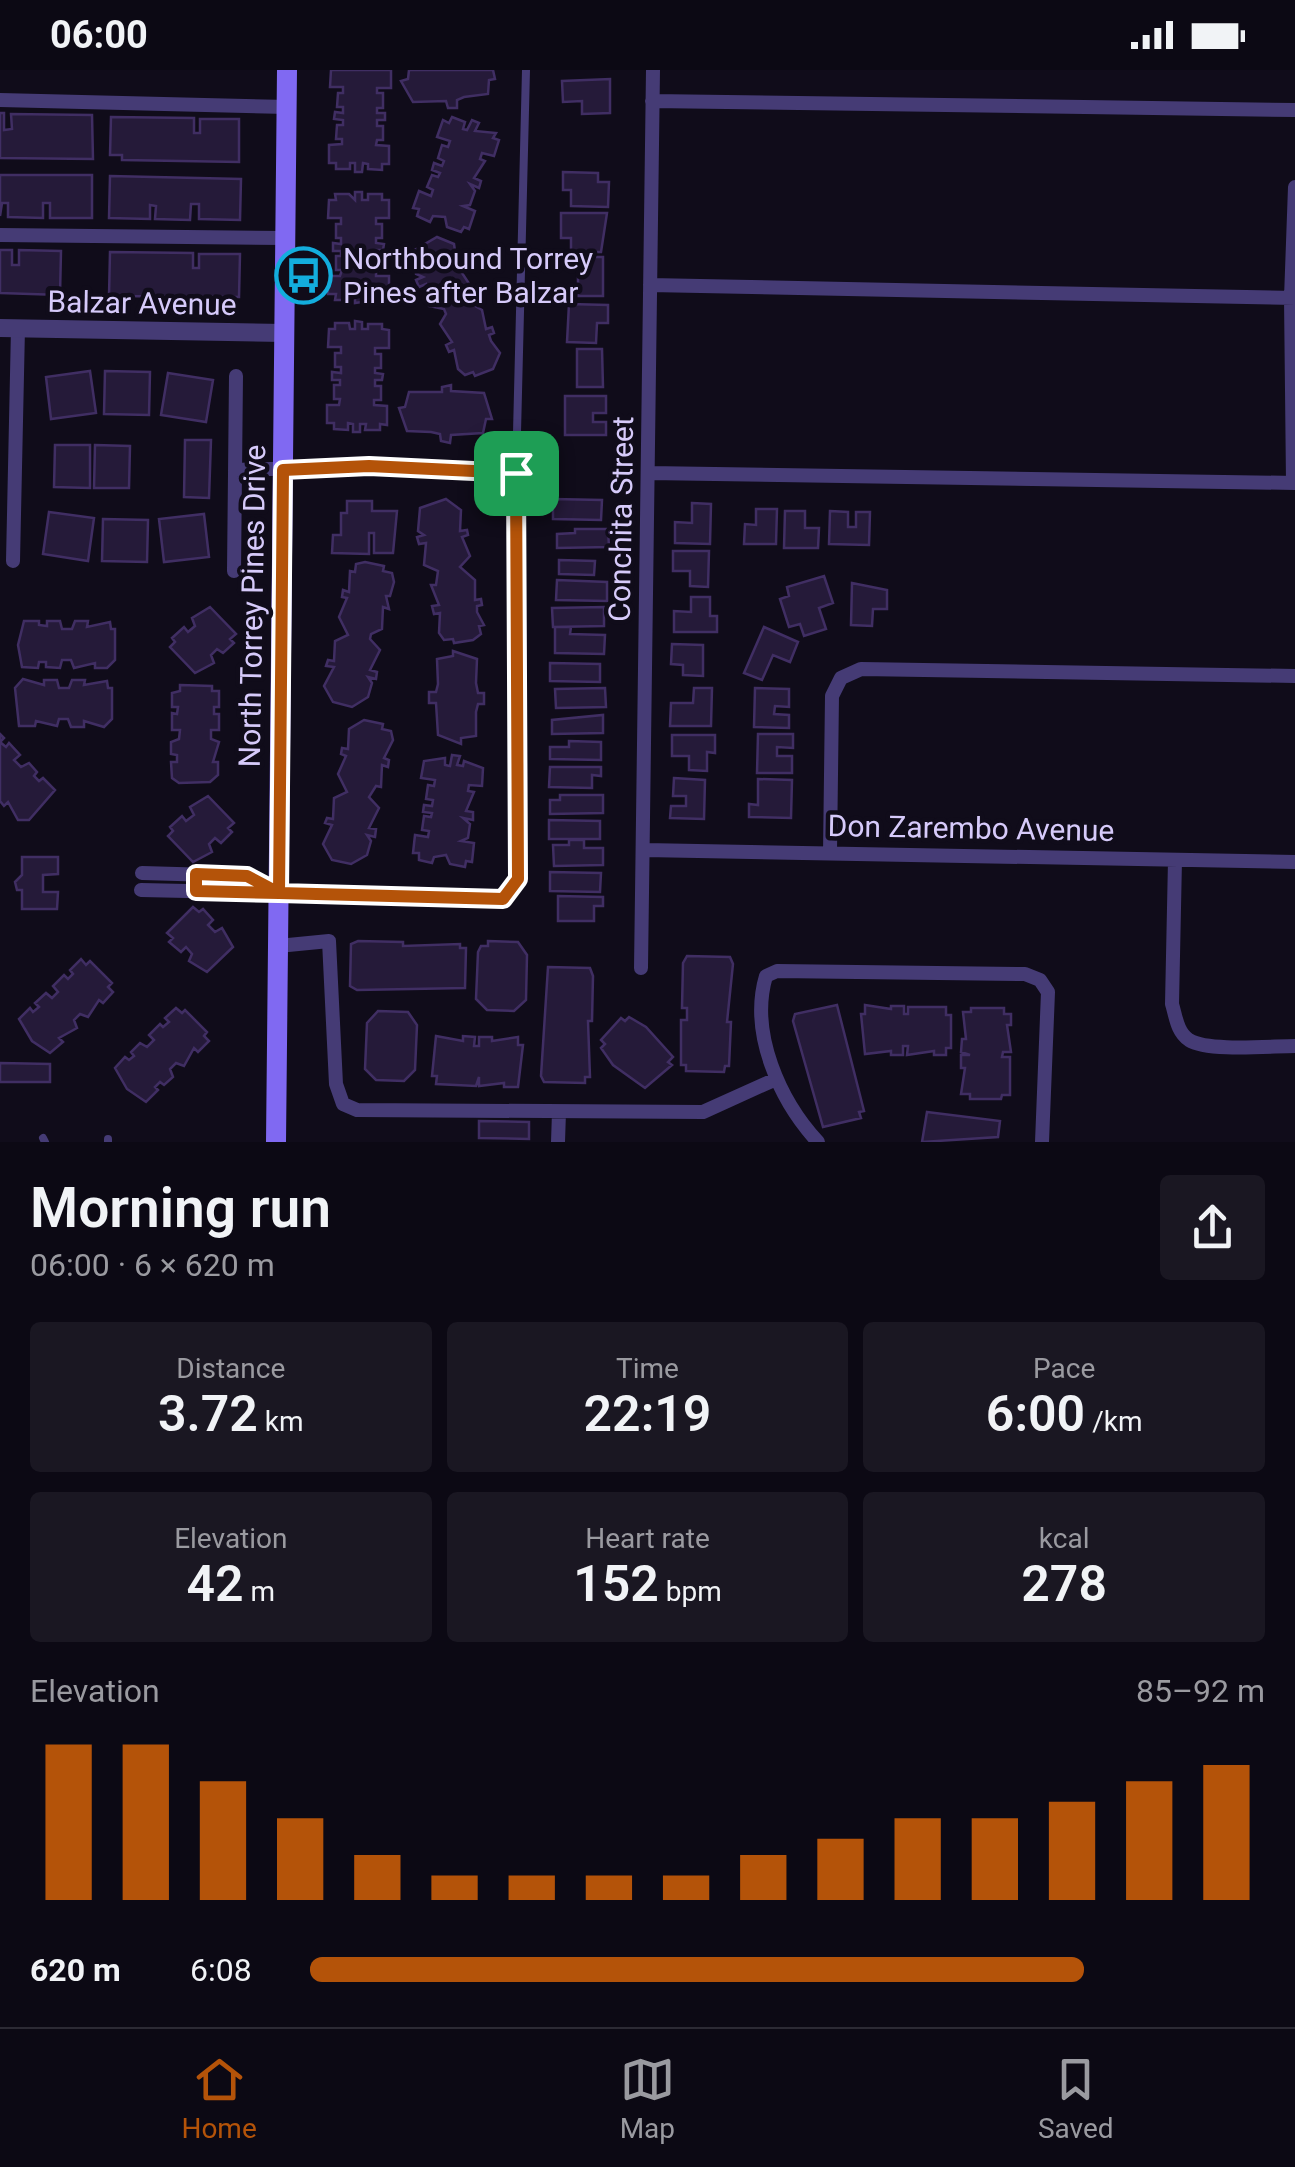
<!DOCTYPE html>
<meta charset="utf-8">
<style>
:root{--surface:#0c0914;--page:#1a1722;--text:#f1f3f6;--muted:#9a9aa0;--line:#2c2a34;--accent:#b45309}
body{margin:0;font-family:Roboto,sans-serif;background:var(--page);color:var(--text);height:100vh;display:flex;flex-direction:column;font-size:38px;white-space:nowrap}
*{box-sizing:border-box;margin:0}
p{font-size:32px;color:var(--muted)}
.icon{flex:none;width:55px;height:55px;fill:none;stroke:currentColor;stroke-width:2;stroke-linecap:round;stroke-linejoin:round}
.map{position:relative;height:1072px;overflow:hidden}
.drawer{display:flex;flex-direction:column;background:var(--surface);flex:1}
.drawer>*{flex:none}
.pin{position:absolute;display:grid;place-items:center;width:85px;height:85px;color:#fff;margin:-42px;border-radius:20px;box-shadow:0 5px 15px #0006}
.round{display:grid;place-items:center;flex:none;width:105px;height:105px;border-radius:10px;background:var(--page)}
.overview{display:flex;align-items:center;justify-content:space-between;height:170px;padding:0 30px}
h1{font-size:55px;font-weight:600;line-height:75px}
.stats{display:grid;grid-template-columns:repeat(3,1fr);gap:15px;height:170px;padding:10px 30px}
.stats div{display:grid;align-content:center;border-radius:10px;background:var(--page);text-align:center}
.stats b{font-size:50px;font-weight:600}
.stats small{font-size:28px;font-weight:400}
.stats p{font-size:28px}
.chart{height:280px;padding:20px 30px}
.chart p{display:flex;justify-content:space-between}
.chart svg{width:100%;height:180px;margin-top:10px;stroke:var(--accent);stroke-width:6}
ul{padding:0 30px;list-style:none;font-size:32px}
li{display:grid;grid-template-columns:160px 120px 1fr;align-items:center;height:75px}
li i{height:25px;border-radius:12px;background:var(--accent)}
.status{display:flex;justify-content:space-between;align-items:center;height:70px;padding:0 50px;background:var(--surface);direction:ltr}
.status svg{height:28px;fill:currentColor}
.tabs{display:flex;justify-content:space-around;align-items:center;height:140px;border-top:2px solid var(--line);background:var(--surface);font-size:28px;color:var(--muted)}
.tabs a{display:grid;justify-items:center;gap:5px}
.tabs .active{color:var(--accent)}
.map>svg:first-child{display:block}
.building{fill:#251a39;stroke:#402e63;stroke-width:2.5}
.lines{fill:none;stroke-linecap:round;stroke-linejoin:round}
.service{stroke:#453b75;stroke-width:8}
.minor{stroke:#453b75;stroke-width:14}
.tertiary{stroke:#453b75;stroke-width:18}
.secondary{stroke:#8069f2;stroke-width:20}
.route-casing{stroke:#fff;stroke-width:20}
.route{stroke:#b45309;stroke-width:12}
.labels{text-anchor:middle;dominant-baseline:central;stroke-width:9;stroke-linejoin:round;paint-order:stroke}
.poi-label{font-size:30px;fill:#d6cafa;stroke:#100c1a;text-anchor:start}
.street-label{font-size:30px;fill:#d6cafa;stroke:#100c1a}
</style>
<div class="status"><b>06:00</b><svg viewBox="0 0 49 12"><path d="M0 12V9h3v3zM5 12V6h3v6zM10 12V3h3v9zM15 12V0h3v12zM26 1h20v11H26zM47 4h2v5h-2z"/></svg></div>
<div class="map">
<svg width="1295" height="1072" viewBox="0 0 1295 1072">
<rect width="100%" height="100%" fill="#100c1a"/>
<path class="building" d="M331,0H391V18H377V23H383V38H377V43H385V50H377V56H383V70H377L376,75L389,76V94H382V100L368,99V94L363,93L362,102H355V93H350V99H336V93H329V75L342,74V69H336L337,55H343V50L334,49L335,42L343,43V37H337L338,23H343V17H330Z
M409,0H493L495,9L489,10L488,24L464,27L457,30V38H448L446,31L413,32L401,11L408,9Z
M610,9V43L582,44V31L563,32L562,11Z
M0,43H4V60L12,59L11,44L92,45L93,89L0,88Z
M111,47L194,48V63H200V49H239V92L122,90V85H110Z
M452,47L465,52L463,59L467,60L472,50L479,53L475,61L496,63L493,68L499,70L494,86L482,83L480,89L485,91L474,108L481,111L479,118L470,114L475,121L470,135L463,136L475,141L469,159L464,157L461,162L447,157L445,147L433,146L430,152L417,146L419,139L413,138L419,121L431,126L433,120L427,117L432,105L438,107L440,103L432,100L434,93L442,96L444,91L438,88L442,75L448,77L450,71L437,67L443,50L449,53Z
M563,102L598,103V112H609L608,137L571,136V120H563Z
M0,105H92V148H50V133H43V148L8,147V133H2L0,146Z
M110,106L241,109L240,150L199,149V134H191L190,150L155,149L156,136L150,135V149L109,148Z
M355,122H362V130H368V124H382V130H389V148H376V154H382V168H376V173L384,174L383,180H376V186H382V200H376V206H389V225L382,224V230H367V225L362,224V232L355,233V224H350L349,230H335L336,224H328V206H340L342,200H336V186H341V181H333V173L341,174V168H336V154H341V148H328L329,130H336L335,124H349L355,130Z
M561,143H607L601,182H571V168H561Z
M437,167L454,174L457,195L464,192L466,198L460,200L472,218L465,230L482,240L486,259L492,257L494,263L489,265L491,271L500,283L493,299L475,306L473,302L465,305L458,299L454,280L449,282L446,275L452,272L440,254L446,244L444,239L429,236L426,214L419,217L416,210L423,207L416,204L413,181Z
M0,180H12V195H19V180L61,181L60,225L0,223Z
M110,182L193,183V198H199V184H240L239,227L109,226Z
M578,187H603V226H578Z
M569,234L608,235V253H597L596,273L567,272Z
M355,251L362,252V259H368V254H382V259L389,260V278H375V284H381V298H375V303L383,304L382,310H375V316H381V330H374V335L387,336V355L380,354V360H365L366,354H360V362H353V354L348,353V360L334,359V353H327V335H339L340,329H334V315H340V310H332V302L341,303V297H335V283H341V277H328L329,259H335V253H349L350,259H355Z
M577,279H602L603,317H577Z
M90,301L96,343L51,349L46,307Z
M105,301L150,302L149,345L104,344Z
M168,303L213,310L206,352L161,345Z
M451,315V321L484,323L492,349H486L483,363L451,365L450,373L441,371L440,364L431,362L407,361L399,338L405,337L409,322H442V317Z
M565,326H606V343H593V352H606V365H565Z
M185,370H211L209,428L184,427Z
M55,375H90V418L54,417Z
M95,375L130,376L129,418H94Z
M446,429L461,440L460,461L467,460L468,465L462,467L470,486L460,497L475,510V530L481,529L482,535L477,536V542L484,555L479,556L481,564L473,570L454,573L453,569L444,570L439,563L440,543L434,544L432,536L439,535L431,515H436L438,501L424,495L426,473L419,474L417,467L424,465L418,461L420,438Z
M553,429L602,430L601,450L553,449Z
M347,431H372V441H397L393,483H374V463H369V484L332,483L333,465H341V443H347Z
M692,433L711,434L710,474L675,473V452L692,453Z
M756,439H777L776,474H744L745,454L756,455Z
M785,441H805V458H819L818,478H784Z
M830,441L848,442V457H856V442H870L869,475L829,474Z
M49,442L94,448L88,491L43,484Z
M204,444L209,487L164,492L159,449Z
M103,449L148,450L147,492L102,491Z
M575,459H608L609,477L557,478V464L575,463Z
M673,481H709L708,517L690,516V501H673Z
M559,490L595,491L594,505L559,504Z
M365,492L384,496L383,501L392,503L394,512L390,526H386L389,539L383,537L382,559L371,564L370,569L380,580L370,600L377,602L376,609L368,607L372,613L368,627L352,637L333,632L324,616L334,597L326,596L328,590L334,591L335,571L348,565L339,547L347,528L342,527L343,520L349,522L350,501L355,502L356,494Z
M824,506L833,533L819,538L826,559L804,566L800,554L789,557L780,529L789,526L787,517Z
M557,510L607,512V531L556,530Z
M852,513L887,520V539H873L872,556L851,555Z
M691,527H710V546H717V562H674V541L691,542Z
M210,537L236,564L230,569L234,573L223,583L217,579L211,585L214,593L195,603L170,577L175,572L172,568L184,557L188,562L195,556L192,548Z
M604,537V556L553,557L552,538Z
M24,551H39V555L47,556V551H60L62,559H72L75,551H88L87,557L110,552L111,559H115V590L107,598H95V593L74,598L71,590H62L60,598L46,597V592H39L38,598L22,597L18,575Z
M555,557H571L570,564L605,565L604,584L555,583Z
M764,557L798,572L790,592L773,585L762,610L744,603Z
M672,574L703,575V606L683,605V595L671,594Z
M453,581L477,589L476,613L478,623H484V634H478L476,642V666L461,668V674L438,665L436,633H429V622H436L438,614L437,589L453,586Z
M550,593L600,594V612L550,611Z
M23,609L44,615V610H57L59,618H69L72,610H85L84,615L107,611L108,618H112V649L104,657L84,651V657H71L68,649H59L57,656L36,651L35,656H19L15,618Z
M180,615L212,616V621H219V637H214V644H219V660H211V669L219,672L213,692H218V705L210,712L179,713L172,708L171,692H177V685L171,684V672L179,669L180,660H172V643L177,644L178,637H172V623L180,621Z
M605,618L606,637L556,638L555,619Z
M694,618H712L711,656H670L671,633H693Z
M755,618L789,619V637L775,636L774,644L789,645V658L754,657Z
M603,645V663L552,664V650Z
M364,650L383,654L382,659L391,661L393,670L384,688L389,690L388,697L382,695L381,717L376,716L369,727L379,738L369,758L376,759L375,767L367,765L371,771L367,785L351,794L332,790L323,774L332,755L325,753L327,748L333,749L334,728L347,722L338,704L346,686L341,684L342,678L348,679L349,659Z
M0,664L4,668L0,672L6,677L9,673L20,685L14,690L21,697L29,693L37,702L34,706L39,711L43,708L55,720L29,750H18L8,732L4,736L0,731Z
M758,664H793V678L777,677V686H792V703H757Z
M672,665H715V683L707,682V701L689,700V686H672Z
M569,671L601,672V690L550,689V677H569Z
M452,685L460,686L457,695L463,696L464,691L483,698L482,716L469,715L468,721L474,722L466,741L473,742V750L463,748L470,754L468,768L461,771L474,773L472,792L466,791L465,797L450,794L446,785L434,787L432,793L419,790V783H413L415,765L428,767L429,761L422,760L424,746L431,747L432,743L423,742L424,735L432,736L433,730L426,729L428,715L434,716L435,710L421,708L424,691L445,688V695L450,696Z
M550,697H601V706L592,705V718L549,717Z
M674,708L705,710L704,749L670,748L671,736H686V726H673Z
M758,709L792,710L791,748L749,747V734L758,735Z
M560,725H603V743L550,744V730H560Z
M208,726L234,753L228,758L232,762L221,773L215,768L209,774L212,782L193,792L168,766L173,761L170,757L182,746L186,751L194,745L190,737Z
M549,750L600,751V769H549Z
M569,770H584V778H603V795L554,796L553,775H569Z
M22,787H58V804L43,805V822H58L57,839H22V820H17L15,812L22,805Z
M550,802L601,803L600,822L550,821Z
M558,826L603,827V836H594V851H558Z
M193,837L199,842L203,839L213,850L208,855L215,862L222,858L233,877L207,902L189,891L192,884L186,877L181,882L169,872L173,868L167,863Z
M358,871L403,872V876L460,874V878H466L465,918L357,920L350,916L351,874Z
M488,871L518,872L527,885L526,930L514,941L487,940L476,929L478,882L481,876H488Z
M687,886L730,887L733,894L727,952H731L729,996H725L724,1002L686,1001V995H681V950H687V938H682L683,893Z
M81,889L86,895L90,891L112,913L108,917L113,922L103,933L99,930L88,947L80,944L74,950L77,958L59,968L63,972L50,983L32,971L19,949L30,938L33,942L39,937L35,933L46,923L52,928L58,922L53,916L64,905L68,909L73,904L70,900Z
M548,897L590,898L593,906L592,951H588L590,1007H585V1013L544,1012L541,1006Z
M837,935L864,1041L859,1042L861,1048L823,1057L793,951L795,944Z
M865,935L891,939V936H904V944H908V937H946V945H951V978H946V985H934V981L907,985L908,976H903V985H891V981L865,984L861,944H865Z
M176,938L182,943L185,940L207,962L204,966L209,971L198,982L194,978L184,996L176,993L170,999L173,1007L164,1015L160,1012L155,1017L158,1020L146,1032L127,1019L115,998L125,987L129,990L134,986L131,982L140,973L147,977L154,970L149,965L160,954L163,957L169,952L165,948Z
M971,938H1004V944H1011V955H1007L1011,982H1003L1002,987H1010V1025H1002L1001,1029H970V1024H961L965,998H961V985H970L961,982L962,969H966L963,942H971Z
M378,941L408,942L417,955L415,1000L404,1011L376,1010L365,999L367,953Z
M629,947L646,957L673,987L668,992L672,995L645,1018L613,995L601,978L605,974L601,970L621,948L625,951Z
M436,966L463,971V966L475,967L474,976H479V967H492V971L518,967V975H523L518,1017H504V1013L479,1016V1007L476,1016L436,1014L437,1006H432Z
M0,993L50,994V1012H0Z
M927,1042L1000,1051L998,1067L922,1072Z
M479,1051L529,1052V1069L479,1068Z"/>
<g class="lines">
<path class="service" d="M283,823L503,829L513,822L518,809L516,403L526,0
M43,1068L45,1072
M108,1072V1069"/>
<path class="minor" d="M0,30L287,37
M652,31L1295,40
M0,165L285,168
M650,215L1295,228
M235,400L369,396L516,403
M649,403L1295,413
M1293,413L1291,228L1295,117
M13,491L18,258
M234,501L236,306
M645,780L1295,792
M830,783L832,626L841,608L861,599L1295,606
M1175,790L1172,934C1176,947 1177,962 1189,970C1208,982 1271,976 1295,976
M141,820L279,823L247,806L142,803
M278,876L329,871L336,1014L343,1034L357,1040L703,1042L776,1009
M641,898L653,0
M558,1072L559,1042
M818,1072C780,1031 749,963 766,906L777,901L1025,904L1040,910L1048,922L1042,1072"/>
<path class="tertiary" d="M0,258L284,263"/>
<path class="secondary" d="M276,1072L287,0"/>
</g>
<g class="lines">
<defs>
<path id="route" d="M516,403L518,809L503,829L279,823L247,806L196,804V821L279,823L283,400L369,396L516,403"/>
</defs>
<use href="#route" class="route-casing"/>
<use href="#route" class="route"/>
</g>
<defs>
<symbol id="bus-ring" viewBox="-11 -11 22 22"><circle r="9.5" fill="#100c1a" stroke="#13addd" stroke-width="1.5"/><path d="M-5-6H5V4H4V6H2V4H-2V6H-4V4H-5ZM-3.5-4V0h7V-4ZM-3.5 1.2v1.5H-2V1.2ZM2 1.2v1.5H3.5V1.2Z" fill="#13addd"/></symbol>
</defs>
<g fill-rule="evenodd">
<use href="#bus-ring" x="272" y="174" width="63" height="63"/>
</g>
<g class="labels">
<g class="poi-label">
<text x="343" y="188">Northbound Torrey<tspan x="343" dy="34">Pines after Balzar</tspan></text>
</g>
<g class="street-label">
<text transform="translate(142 233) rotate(1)">Balzar Avenue</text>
<text transform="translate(621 449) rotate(-89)">Conchita Street</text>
<text transform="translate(252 536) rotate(-89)">North Torrey Pines Drive</text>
<text transform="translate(971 758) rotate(1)">Don Zarembo Avenue</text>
</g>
</g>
</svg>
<div class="pin" style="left:516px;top:403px;background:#1e9e55"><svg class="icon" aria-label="arrive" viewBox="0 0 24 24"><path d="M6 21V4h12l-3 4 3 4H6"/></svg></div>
</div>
<section class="drawer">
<div class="overview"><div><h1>Morning run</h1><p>06:00 · 6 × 620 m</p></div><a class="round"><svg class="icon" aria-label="share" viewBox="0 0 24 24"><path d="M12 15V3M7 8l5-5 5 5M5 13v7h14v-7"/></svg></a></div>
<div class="stats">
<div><p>Distance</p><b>3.72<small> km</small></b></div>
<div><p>Time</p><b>22:19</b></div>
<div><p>Pace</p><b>6:00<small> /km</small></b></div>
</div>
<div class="stats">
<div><p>Elevation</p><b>42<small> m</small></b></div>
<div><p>Heart rate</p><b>152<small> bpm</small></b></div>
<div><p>kcal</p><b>278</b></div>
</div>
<div class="chart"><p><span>Elevation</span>85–92 m</p>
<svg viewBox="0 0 160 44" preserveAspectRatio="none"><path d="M5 44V6M15 44V6M25 44V15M35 44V24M45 44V33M55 44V38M65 44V38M75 44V38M85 44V38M95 44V33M105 44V29M115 44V24M125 44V24M135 44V20M145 44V15M155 44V11"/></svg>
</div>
<ul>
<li><b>620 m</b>6:08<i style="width:81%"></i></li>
</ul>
</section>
<nav class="tabs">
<a class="active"><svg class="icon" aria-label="home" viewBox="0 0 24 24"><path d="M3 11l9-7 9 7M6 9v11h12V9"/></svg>Home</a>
<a><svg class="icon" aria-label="map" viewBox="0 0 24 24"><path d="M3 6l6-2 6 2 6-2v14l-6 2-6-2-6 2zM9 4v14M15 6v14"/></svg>Map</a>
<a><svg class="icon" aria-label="saved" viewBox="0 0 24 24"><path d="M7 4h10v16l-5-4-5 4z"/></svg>Saved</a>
</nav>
